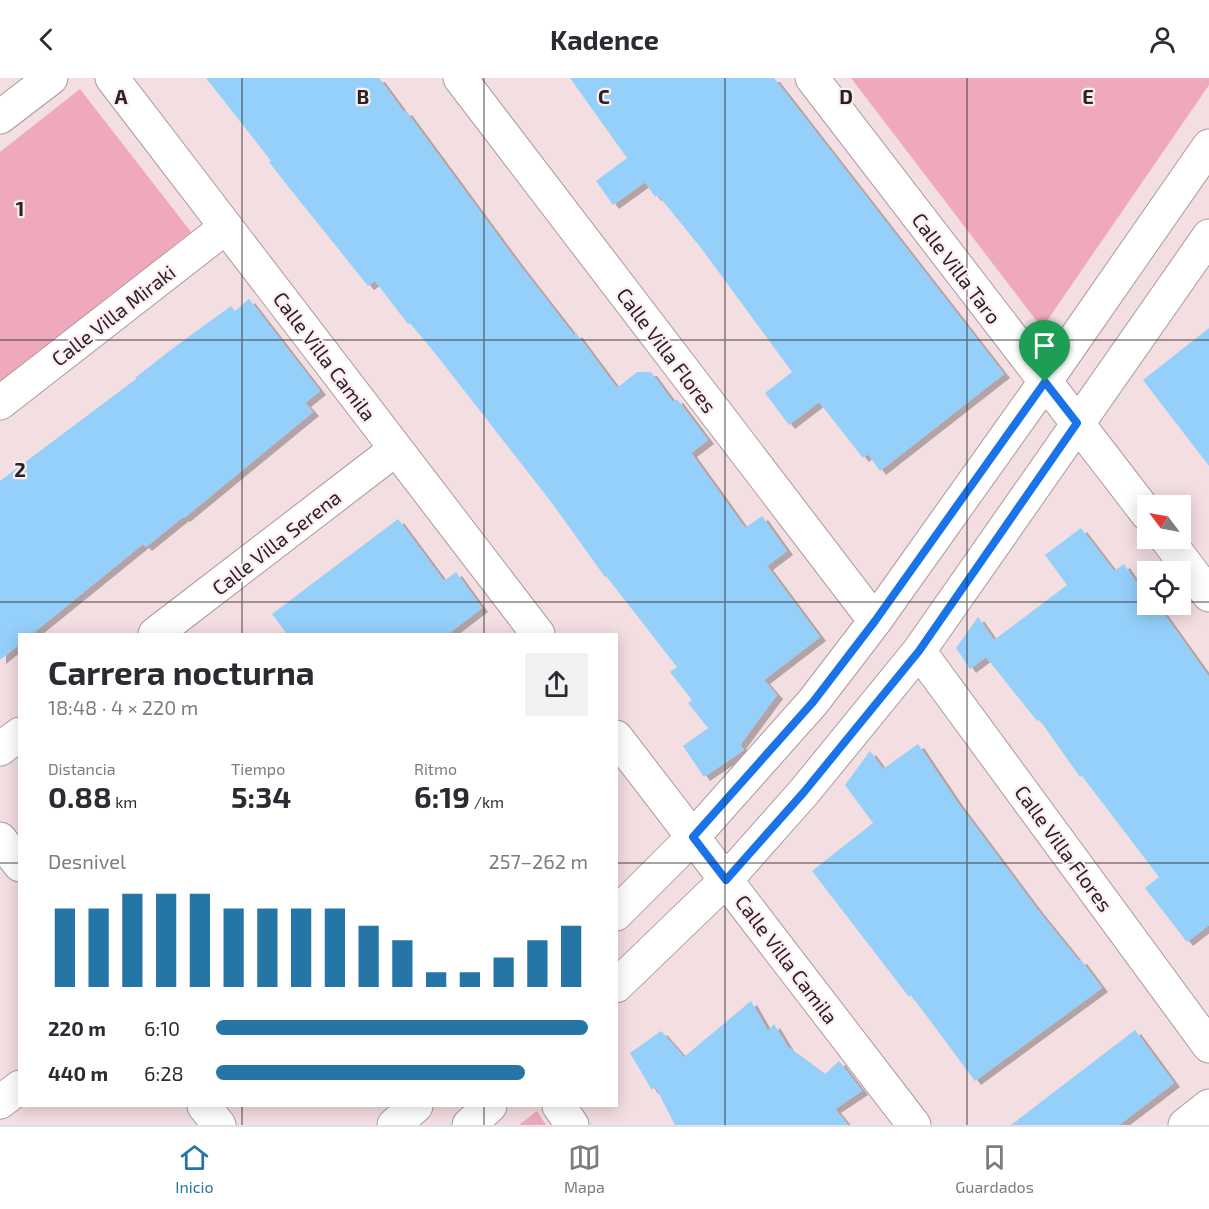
<!DOCTYPE html>
<html lang="es">
<meta charset="utf-8">
<style>
:root{--surface:#fff;--page:#f2f2f3;--text:#2b2b33;--muted:#7c7c81;--line:#e1e1e2;--accent:#2576a7}
body{margin:0;font-family:"Exo 2",sans-serif;background:var(--page);color:var(--text);height:100vh;display:flex;flex-direction:column;font-size:22px;white-space:nowrap}
*{box-sizing:border-box;margin:0}
p{font-size:20px;color:var(--muted)}
.icon{flex:none;width:33px;height:33px;fill:none;stroke:currentColor;stroke-width:2;stroke-linecap:round;stroke-linejoin:round}
.map{position:relative;flex:1;overflow:hidden}
.panel{position:absolute;left:18px;top:555px;width:600px;height:474px;display:flex;flex-direction:column;background:var(--surface);border-radius:0px;box-shadow:0 3px 15px #0003}
.panel>*{flex:none}
.needle{width:39px;rotate:302deg}
.controls{position:absolute;left:1137px;top:417px;display:grid;gap:12px}
.controls a{display:grid;place-items:center;width:54px;height:54px;border-radius:0px;background:var(--surface);box-shadow:0 3px 15px #0003;font-size:30px}
.pin{position:absolute;display:grid;place-items:center;width:51px;height:51px;color:#fff;margin:-62px -26px;border-radius:50% 50% 50% 0;rotate:-45deg;box-shadow:0 0 6px #0007}
.pin .icon{rotate:45deg}
.round{display:grid;place-items:center;flex:none;width:63px;height:63px;border-radius:0px;background:var(--page)}
.summary{display:flex;align-items:center;justify-content:space-between;height:102px;padding:0 30px}
h1{font-size:33px;font-weight:700;line-height:45px}
.figures{display:grid;grid-template-columns:repeat(3,1fr);gap:9px;height:102px;padding:6px 30px}
.figures div{display:grid;align-content:center}
.figures b{font-size:30px;font-weight:700}
.figures small{font-size:16px;font-weight:400}
.figures p{font-size:16px}
.chart{height:168px;padding:12px 30px}
.chart p{display:flex;justify-content:space-between}
.chart svg{width:100%;height:108px;margin-top:6px;stroke:var(--accent);stroke-width:6}
ul{padding:0 30px;list-style:none;font-size:20px}
li{display:grid;grid-template-columns:96px 72px 1fr;align-items:center;height:45px}
li i{height:15px;border-radius:8px;background:var(--accent)}
header{display:flex;justify-content:space-between;align-items:center;height:78px;padding:0 30px;background:var(--surface);font-size:27px;font-weight:700}
.tabs{display:flex;justify-content:space-around;align-items:center;height:84px;border-top:2px solid var(--line);background:var(--surface);font-size:16px;color:var(--muted)}
.tabs a{display:grid;justify-items:center;gap:3px}
.tabs .active{color:var(--accent)}
.map>svg:first-child{display:block}
.green{fill:#efa9bb}
.building{fill:#95d0fa;filter:url(#shadow)}
.lines{fill:none;stroke-linecap:round;stroke-linejoin:round}
.minor-casing{stroke:#ad999e;stroke-width:35}
.minor{stroke:#fff;stroke-width:33}
.route-casing{stroke:#fff;stroke-width:12}
.route{stroke:#1a73e8;stroke-width:8}
.grid{fill:none;stroke:#2a2224;stroke-width:1.5;stroke-opacity:0.55}
.labels{text-anchor:middle;dominant-baseline:central;stroke-width:4.5;stroke-linejoin:round;paint-order:stroke}
.street-label{font-size:20px;fill:#2a2224;stroke:#fdecf0}
.grid-label{font-size:20px;text-anchor:middle;font-weight:bold;fill:#2a2224;stroke:#fdecf0;stroke-width:4.5;stroke-linejoin:round;paint-order:stroke}
</style>
<header><svg class="icon" aria-label="back" viewBox="0 0 24 24"><path d="M15 5l-7 7 7 7"/></svg>Kadence<svg class="icon" aria-label="person" viewBox="0 0 24 24"><circle cx="12" cy="8" r="4"/><path d="M4 21q1-7 8-7t8 7"/></svg></header>
<div class="map">
<svg width="1209" height="1047" viewBox="0 0 1209 1047">
<defs>
<filter id="shadow"><feDropShadow dx="6" dy="4" stdDeviation="0" flood-color="#0004"/></filter>
</defs>
<rect width="100%" height="100%" fill="#f3dee2"/>
<path class="green" d="M851,0H1209V7L1042,250Z
M80,11L191,154L0,304V74Z
M537,1033L546,1047H519Z"/>
<path class="building" d="M206,0H379L404,34L406,33L518,185L574,257L576,255L617,310L637,294H651L673,324L677,321L708,362L691,375L745,450L762,438L787,473L767,488L820,559L764,602L777,617L740,667L744,672L704,699L683,668L708,650L688,625L692,622L670,594L677,589L606,498L605,499L552,425L438,279L410,245L408,246L375,203L368,208L287,107L269,84L271,83Z
M570,0H774L1004,296L880,393L868,376L863,380L819,324L789,347L765,315L792,294L701,170L658,117L655,119L645,104L613,127L596,103L627,80Z
M249,221L320,313L305,325L313,334L184,440L183,439L146,469L143,466L32,556H20V566L0,582V403L136,301L135,300L172,271L231,228L235,233Z
M1209,250V388L1143,302Z
M398,441L444,503L456,494L482,530L448,556H287L272,536Z
M1081,450L1114,493L1124,486L1136,504L1148,495V526H1161L1159,529L1209,599V847L1187,864L1145,810L1159,799L1082,698L1080,699L1039,641L1037,643L986,579L970,591L956,570L978,539L994,562L1067,507L1045,477Z
M918,666L957,724L1037,831L1079,883L1081,882L1102,910L975,1003L911,917L909,919L812,793L873,745L845,707L870,673L883,691Z
M751,923L768,953L774,946L788,969L825,996L839,983L862,1013L835,1031L848,1047H675L655,1008L652,1012L630,975L661,953L684,979Z
M1135,952L1174,1005L1119,1047H1011Z"/>
<g class="lines">
<defs>
<path id="minor" d="M112,0L538,556
M460,0L875,543
M812,0L1148,437
M0,39L51,0
M0,325L226,149
M1166,460L1209,517
M155,556L396,371
M919,573L1209,968
M616,659L914,1047
M0,671L20,656
M0,761L20,787
M616,836L693,759L813,624L875,543L1045,304L1209,68
M616,908L726,802L804,714L919,573L1209,158
M0,1024L20,1009
M204,1028L219,1047
M559,1028L572,1047
M394,1047L416,1028
M469,1047L490,1028
M1185,1047L1209,1028"/>
</defs>
<use href="#minor" class="minor-casing"/>
<use href="#minor" class="minor"/>
</g>
<g class="lines">
<defs>
<path id="route" d="M1045,304L1077,345L919,573L804,714L726,802L693,759L813,624L875,543Z"/>
</defs>
<use href="#route" class="route-casing"/>
<use href="#route" class="route"/>
</g>
<path class="grid" d="M242,0V556M484,0V556M725,0V1047M967,0V1047M0,262H1209M0,524H1148M1180,524H1209M0,785H20M616,785H1209M242,1028V1047M484,1028V1047"/>
<g class="labels">
<g class="street-label">
<text transform="translate(957 190) rotate(53)">Calle Villa Taro</text>
<text transform="translate(113 237) rotate(-38)">Calle Villa Miraki</text>
<text transform="translate(667 272) rotate(53)">Calle Villa Flores</text>
<text transform="translate(325 278) rotate(53)">Calle Villa Camila</text>
<text transform="translate(276 464) rotate(-38)">Calle Villa Serena</text>
<text transform="translate(1064 770) rotate(54)">Calle Villa Flores</text>
<text transform="translate(787 881) rotate(53)">Calle Villa Camila</text>
</g>
</g>
<g class="grid-label">
<text x="121" y="26">A</text>
<text x="363" y="26">B</text>
<text x="604" y="26">C</text>
<text x="846" y="26">D</text>
<text x="1088" y="26">E</text>
<text x="20" y="138">1</text>
<text x="20" y="399">2</text>
</g>
</svg>
<div class="controls">
<a><svg class="needle" viewBox="-14 -14 28 28"><path d="M0-13l5 13h-10z" fill="#e53935"/><path d="M0 13l5-13h-10z" fill="#7c7c81"/></svg></a>
<a><svg class="icon" aria-label="locate" viewBox="0 0 24 24"><circle cx="12" cy="12" r="6"/><path d="M12 2v4M12 18v4M2 12h4M18 12h4"/></svg></a>
</div>
<div class="pin" style="left:1045px;top:304px;background:#1e9e55"><svg class="icon" aria-label="arrive" viewBox="0 0 24 24"><path d="M6 21V4h12l-3 4 3 4H6"/></svg></div>
<section class="panel">
<div class="summary"><div><h1>Carrera nocturna</h1><p>18:48 · 4 × 220 m</p></div><a class="round"><svg class="icon" aria-label="share" viewBox="0 0 24 24"><path d="M12 15V3M7 8l5-5 5 5M5 13v7h14v-7"/></svg></a></div>
<div class="figures">
<div><p>Distancia</p><b>0.88<small> km</small></b></div>
<div><p>Tiempo</p><b>5:34</b></div>
<div><p>Ritmo</p><b>6:19<small> /km</small></b></div>
</div>
<div class="chart"><p><span>Desnivel</span>257–262 m</p>
<svg viewBox="0 0 160 44" preserveAspectRatio="none"><path d="M5 44V12M15 44V12M25 44V6M35 44V6M45 44V6M55 44V12M65 44V12M75 44V12M85 44V12M95 44V19M105 44V25M115 44V38M125 44V38M135 44V32M145 44V25M155 44V19"/></svg>
</div>
<ul>
<li><b>220 m</b>6:10<i style="width:100%"></i></li>
<li><b>440 m</b>6:28<i style="width:83%"></i></li>
</ul>
</section>
</div>
<nav class="tabs">
<a class="active"><svg class="icon" aria-label="home" viewBox="0 0 24 24"><path d="M3 11l9-7 9 7M6 9v11h12V9"/></svg>Inicio</a>
<a><svg class="icon" aria-label="map" viewBox="0 0 24 24"><path d="M3 6l6-2 6 2 6-2v14l-6 2-6-2-6 2zM9 4v14M15 6v14"/></svg>Mapa</a>
<a><svg class="icon" aria-label="saved" viewBox="0 0 24 24"><path d="M7 4h10v16l-5-4-5 4z"/></svg>Guardados</a>
</nav>
